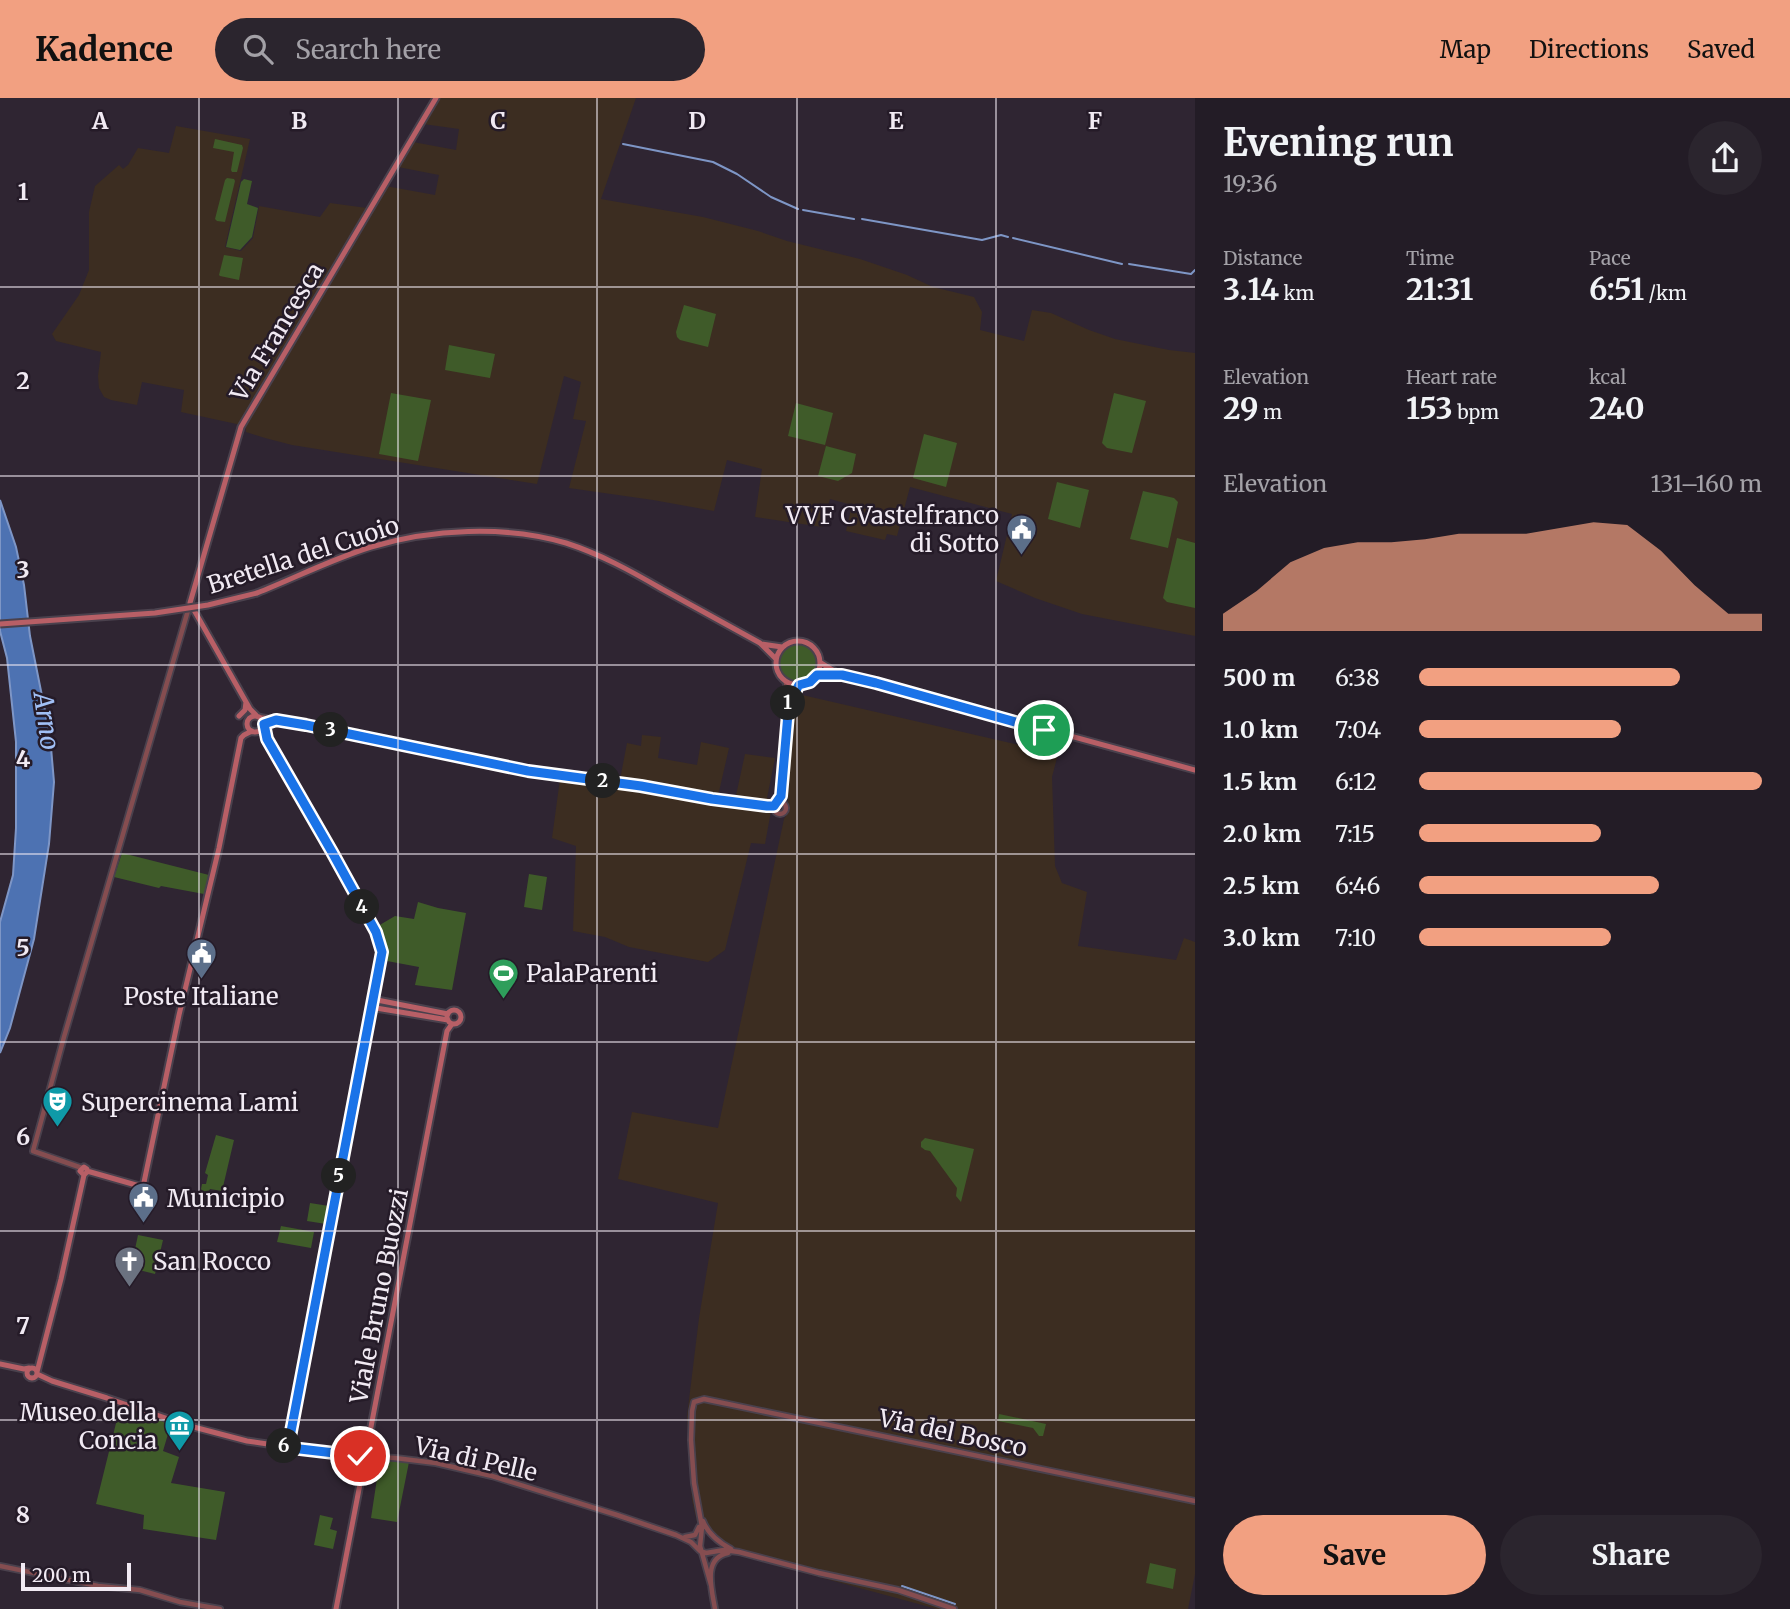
<!DOCTYPE html>
<meta charset="utf-8">
<style>
:root{--surface:#231c26;--page:#2b252e;--text:#f1f3f6;--muted:#a3a1a7;--accent:#f2a081}
body{margin:0;font-family:Merriweather,serif;background:var(--page);color:var(--text);height:100vh;display:flex;flex-direction:column;font-size:26px;white-space:nowrap}
*{box-sizing:border-box;margin:0}
p{font-size:23px;color:var(--muted)}
.icon{flex:none;width:38px;height:38px;fill:none;stroke:currentColor;stroke-width:2;stroke-linecap:round;stroke-linejoin:round}
.map{position:relative;flex:1;overflow:hidden}
.details{display:flex;flex-direction:column;background:var(--surface);width:595px}
.details>*{flex:none}
.scale{position:absolute;left:21px;bottom:18px;width:110px;box-sizing:border-box;padding-left:7px;border:4px solid #f1eaf3;border-top:0;font-size:19px;line-height:24px;white-space:nowrap;color:#f1eaf3;-webkit-text-stroke:5px #251b28;paint-order:stroke}
.pin{position:absolute;display:grid;place-items:center;width:60px;height:60px;color:#fff;margin:-30px;border:4px solid #fff;border-radius:50%;box-shadow:0 2px 7px #0007}
.km{position:absolute;width:35px;height:35px;margin:-18px;border-radius:50%;background:#222;color:#fff;font-size:19px;line-height:35px;text-align:center}
.round{display:grid;place-items:center;flex:none;width:74px;height:74px;border-radius:37px;background:var(--page)}
.overview{display:flex;align-items:center;justify-content:space-between;height:119px;padding:0 28px}
h1{font-size:38px;font-weight:700;line-height:52px}
.figures{display:grid;grid-template-columns:repeat(3,1fr);gap:10px;height:119px;padding:7px 28px}
.figures div{display:grid;align-content:center}
.figures b{font-size:30px;font-weight:700}
.figures small{font-size:19px;font-weight:400}
.figures p{font-size:19px}
.chart{height:196px;padding:14px 28px}
.chart p{display:flex;justify-content:space-between}
.chart svg{width:100%;height:126px;margin-top:7px;fill:var(--accent);opacity:.7}
.cta{display:flex;gap:14px;margin-top:auto;padding:14px 28px}
.cta a{flex:1;height:80px;border-radius:42px;background:var(--accent);color:#111;font-size:28px;font-weight:700;line-height:80px;text-align:center}
.cta a+a{background:var(--page);color:var(--text)}
ul{padding:0 28px;list-style:none;font-size:23px}
li{display:grid;grid-template-columns:112px 84px 1fr;align-items:center;height:52px}
li i{height:18px;border-radius:9px;background:var(--accent)}
header{display:flex;align-items:center;gap:42px;box-sizing:border-box;height:98px;padding:0 35px;background:var(--accent);color:#111}
header strong{font-size:33px}
nav{display:flex;gap:38px;margin-inline-start:auto;font-size:24px}
.search{width:490px;height:63px;background:var(--page);display:flex;align-items:center;gap:18px;box-sizing:border-box;padding:0 24px;border-radius:38px;color:var(--muted);font-size:26px}
main{display:flex;flex:1;min-height:0}
.map>svg:first-child{display:block}
.industrial{fill:#3c2d21}
.green{fill:#3f5b29}
.water{fill:#4d72b2;stroke:#7e96c6;stroke-width:2}
.lines{fill:none;stroke-linecap:round;stroke-linejoin:round}
.stream{stroke:#7e96c6;stroke-width:2}
.tertiary-casing{stroke:#4a414d;stroke-width:8}
.secondary-casing{stroke:#4a414d;stroke-width:9}
.tertiary{stroke:#854d50;stroke-width:4.5}
.secondary{stroke:#b85f66;stroke-width:5}
.secondary-bridge-casing{stroke:#4a414d;stroke-width:9;stroke-linecap:butt}
.secondary-bridge{stroke:#b85f66;stroke-width:5}
.route-casing{stroke:#fff;stroke-width:14}
.route{stroke:#1a73e8;stroke-width:9}
.grid{fill:none;stroke:#f1eaf3;stroke-width:2;stroke-opacity:0.55}
.labels{text-anchor:middle;dominant-baseline:central;stroke-width:5;stroke-linejoin:round;paint-order:stroke}
.street-label{font-size:24px;fill:#f1eaf3;stroke:#251b28}
.poi-label{font-size:24px;fill:#f1eaf3;stroke:#251b28;text-anchor:start}
.water-label{font-size:26px;font-style:italic;fill:#a1c0f6;stroke:#251b28}
.grid-label{font-size:23px;text-anchor:middle;font-weight:bold;fill:#f1eaf3;stroke:#251b28;stroke-width:5;stroke-linejoin:round;paint-order:stroke}
</style>
<header>
<strong>Kadence</strong>
<div class="search"><svg class="icon" aria-label="search" viewBox="0 0 24 24"><circle cx="10" cy="10" r="6"/><path d="M15 15l6 6"/></svg>Search here</div>
<nav><a>Map</a><a>Directions</a><a>Saved</a></nav>
</header>
<main>
<div class="map">
<svg width="1195" height="1511" viewBox="0 0 1195 1511">
<rect width="100%" height="100%" fill="#2f2532"/>
<path class="industrial" d="M440,0H636L601,101L703,119L758,133L787,143L860,161L907,177L933,189L974,199L982,214L980,232L1024,243L1032,212L1051,215L1089,232L1115,241L1169,252L1195,255V538L1082,516L1035,500L996,483L1012,416L910,389L897,438L887,436L885,442L846,433L852,407L830,401L822,429L755,419L762,371L727,362L714,413L653,402L569,390L586,323L573,321L581,284L564,278L537,386L292,347L265,340L246,334V328L181,314L184,292L142,284L137,307L111,302L104,299L99,290L98,278L101,254L56,243L52,236L79,197L89,172V114L95,88L119,67L123,71L128,67L138,50L169,55L176,28L250,41L225,149L241,153L253,140L259,108L320,119L330,105L367,110L380,87L435,97L439,77L398,69L413,44L456,52L459,31L423,26Z
M798,596L1058,656L1052,679L1055,768L1062,785L1087,794L1078,848L1176,862L1184,840L1195,844V1476L1188,1511H937L731,1455L697,1424L692,1402L687,1318L699,1220L718,1105L618,1081L632,1014L718,1030L784,721L787,716L793,604Z
M642,637L661,639L658,660L697,667L701,644L729,650L718,698L735,702L745,656L775,660L767,700L773,702L765,746L751,745L725,852L708,864L629,849L605,839L573,833L576,748L552,740L560,681L619,687L627,645L641,648Z"/>
<path class="green" d="M215,41L242,47L243,50L237,74H232L231,72L234,54L213,50Z
M227,80L234,81L235,83L225,124L217,123L215,121L225,82Z
M244,81L252,83L247,106L258,110L252,139L240,152L226,149L241,84Z
M224,157L243,160L239,182L220,178L219,177Z
M684,207L716,216L708,249L680,242L677,239L676,234Z
M449,247L495,256L490,280L445,272Z
M391,295L431,302L418,363L379,356Z
M1114,295L1146,303L1132,355L1107,350L1102,345Z
M796,305L833,315L825,347L788,338Z
M924,336L957,345L946,389L913,380Z
M826,348L856,356L852,375L838,383L818,378Z
M1057,384L1089,392L1080,430L1048,421Z
M1143,393L1174,400L1178,404L1168,450L1130,441Z
M1177,440L1195,445V510L1167,504L1163,500Z
M779 565a19 19 0 1 1 38 0a19 19 0 1 1-38 0Z
M122,755L209,777L204,796L161,788L159,790L114,779Z
M529,776L547,779L542,812L524,809Z
M418,804L438,810L466,815L452,892L415,887L419,869L387,863C390,850 384,839 378,828L395,818L414,821Z
M216,1037L234,1042L222,1093L210,1091L208,1095L203,1094L201,1091L202,1086H206L208,1077L205,1075Z
M925,1040L974,1051L961,1104L956,1098L957,1090L930,1053L925,1052L921,1049V1044Z
M310,1105L329,1108L326,1126L307,1123Z
M281,1128L314,1134L311,1150L277,1144Z
M138,1137L163,1142L155,1176L131,1170Z
M120,1309L171,1326L163,1353L179,1359L171,1385L225,1394L216,1442L143,1431L144,1417L96,1406Z
M999,1316L1046,1326L1043,1338H1039L1033,1330L998,1323Z
M380,1361L409,1364L397,1424L371,1420Z
M320,1417L333,1420L330,1431L337,1433L333,1451L314,1447Z
M1150,1465L1176,1471L1173,1491L1146,1485Z"/>
<path class="water" d="M0,402L16,449L24,487L30,538L50,638L54,684L49,746L34,841L10,930L0,955V824L13,777L16,730V644L7,560L0,533Z"/>
<g class="lines">
<path class="stream" d="M623,46L713,64L737,76L771,99L798,111
M803,112L854,121
M862,121L982,142L1001,137L1008,139
M1013,140L1122,166
M1129,166L1191,176L1195,172
M902,1488L955,1506"/>
<defs>
<path id="tertiary" d="M789,603L799,587
M260,619L373,640L528,673L641,688L712,701L767,708H774
M774 710a6 6 0 1 1 12 0a6 6 0 1 1-12 0Z
M776,704L781,698L788,604L786,584
M82,1070L33,1053L64,939L189,509
M281,1348L342,1357L395,1360L436,1365L492,1378L617,1417L676,1437L691,1444L700,1453L706,1455L724,1452L739,1454L819,1475L898,1492L954,1511
M703,1423C708,1436 718,1444 731,1451
M685,1439L695,1437L699,1429
M0,1468L98,1488L140,1492L180,1504L220,1511
M711,1487L700,1448L702,1429L694,1385L691,1342L692,1313L694,1304L704,1301L1195,1403
M715,1511C712,1492 702,1460 728,1455"/>
<path id="secondary" d="M257,495C295,480 332,461 371,449C431,431 505,427 566,445C600,456 631,473 662,491C695,509 727,527 760,545L776,561
M776 565a22 22 0 1 1 44 0a22 22 0 1 1-44 0Z
M761,546L782,549
M821,565L839,576
M817,577H842L876,585L1195,672
M256,617L250,611L190,505L241,329L436,0
M247 626a8 8 0 1 1 16 0a8 8 0 1 1-16 0Z
M239,618L245,612L246,604
M264,626L267,641L332,754L376,834L381,854L289,1344L283,1348
M372,901L448,916
M370,909L448,922
M447 919a7 7 0 1 1 14 0a7 7 0 1 1-14 0Z
M87,1073L143,1089L179,917L219,750L241,640L244,637L252,633
M0,1266L24,1271L29,1270
M27 1275a5 5 0 1 1 10 0a5 5 0 1 1-10 0Z
M37,1274L61,1181L84,1077L87,1074V1071L84,1069L80,1073L84,1077
M37,1276L52,1283L107,1300L186,1327L247,1343L281,1348
M336,1511L447,933L452,926"/>
</defs>
<use href="#tertiary" class="tertiary-casing"/>
<use href="#secondary" class="secondary-casing"/>
<use href="#tertiary" class="tertiary"/>
<use href="#secondary" class="secondary"/>
<defs>
<path id="secondary-bridge" d="M0,526L155,515L208,507L257,495"/>
</defs>
<use href="#secondary-bridge" class="secondary-bridge-casing"/>
<use href="#secondary-bridge" class="secondary-bridge"/>
</g>
<g class="lines">
<defs>
<path id="route" d="M360,1358L283,1349L289,1344L382,854L376,834L332,754L267,641L264,626L276,622L306,627L528,673L641,688L712,701L767,708H774L781,698L789,604L799,587L810,584L817,577H842L876,585L1044,632"/>
</defs>
<use href="#route" class="route-casing"/>
<use href="#route" class="route"/>
</g>
<path class="grid" d="M199,0V1511M398,0V1511M597,0V1511M797,0V1511M996,0V1511M0,189H1195M0,378H1195M0,567H1195M0,756H1195M0,944H1195M0,1133H1195M0,1322H1195"/>
<defs>
<symbol id="civic-pin" viewBox="-11 -11 22 30"><path d="M0 17L-7.5 6A9.5 9.5 0 1 1 7.5 6Z" fill="#5c6f8a" stroke="#251b28"/><path d="M-.6-6.5H3V-4.5H.6V-3L4-1V1h2V6H-6V1h2V-1L-.6-3ZM-1.2 2.5V6h2.4V2.5Z" fill="#fff"/></symbol>
<symbol id="stadium-pin" viewBox="-11 -11 22 30"><path d="M0 17L-7.5 6A9.5 9.5 0 1 1 7.5 6Z" fill="#2e9e5b" stroke="#251b28"/><path d="M0-5a6.5 5 0 1 0 0 10a6.5 5 0 1 0 0-10ZM-3.5-1.8h7v3.6h-7Z" fill="#fff"/></symbol>
<symbol id="theatre-pin" viewBox="-11 -11 22 30"><path d="M0 17L-7.5 6A9.5 9.5 0 1 1 7.5 6Z" fill="#0f9aa8" stroke="#251b28"/><path d="M-5-5.5Q0-4 5-5.5V0Q5 5 0 6Q-5 5-5 0ZM-3.3-2.5H-1v1.5H-3.3ZM1-2.5H3.3v1.5H1ZM-2.8 1Q0 5.5 2.8 1Z" fill="#fff"/></symbol>
<symbol id="church-pin" viewBox="-11 -11 22 30"><path d="M0 17L-7.5 6A9.5 9.5 0 1 1 7.5 6Z" fill="#6b7280" stroke="#251b28"/><path d="M-1.2-6h2.4v3.5h3.3v2.4h-3.3V6h-2.4V-.1h-3.3v-2.4h3.3Z" fill="#fff"/></symbol>
<symbol id="museum-pin" viewBox="-11 -11 22 30"><path d="M0 17L-7.5 6A9.5 9.5 0 1 1 7.5 6Z" fill="#0f9aa8" stroke="#251b28"/><path d="M0-6L6-3V-2H-6V-3ZM-5-1h2V3h-2ZM-1-1h2V3h-2ZM3-1h2V3H3ZM-6 4H6V6H-6Z" fill="#fff"/></symbol>
</defs>
<g fill-rule="evenodd">
<use href="#civic-pin" x="1004" y="414" width="35" height="47"/>
<use href="#civic-pin" x="184" y="838" width="35" height="47"/>
<use href="#stadium-pin" x="486" y="858" width="35" height="47"/>
<use href="#theatre-pin" x="40" y="986" width="35" height="47"/>
<use href="#civic-pin" x="126" y="1082" width="35" height="47"/>
<use href="#church-pin" x="112" y="1146" width="35" height="47"/>
<use href="#museum-pin" x="162" y="1310" width="35" height="47"/>
</g>
<g class="labels">
<g class="street-label">
<text transform="translate(277 234) rotate(-59)">Via Francesca</text>
<text transform="translate(303 457) rotate(-18)">Bretella del Cuoio</text>
<text transform="translate(379 1198) rotate(-79)">Viale Bruno Buozzi</text>
<text transform="translate(953 1335) rotate(12)">Via del Bosco</text>
<text transform="translate(476 1361) rotate(13)">Via di Pelle</text>
</g>
<g class="poi-label">
<text x="999" y="417" text-anchor="end">VVF CVastelfranco<tspan x="999" dy="28">di Sotto</tspan></text>
<text x="526" y="875">PalaParenti</text>
<text x="201" y="898" text-anchor="middle">Poste Italiane</text>
<text x="81" y="1004">Supercinema Lami</text>
<text x="167" y="1100">Municipio</text>
<text x="153" y="1163">San Rocco</text>
<text x="157" y="1314" text-anchor="end">Museo della<tspan x="157" dy="28">Concia</tspan></text>
</g>
<g class="water-label">
<text transform="translate(47 623) rotate(82)">Arno</text>
</g>
</g>
<g class="grid-label">
<text x="100" y="31">A</text>
<text x="299" y="31">B</text>
<text x="498" y="31">C</text>
<text x="697" y="31">D</text>
<text x="896" y="31">E</text>
<text x="1095" y="31">F</text>
<text x="23" y="102">1</text>
<text x="23" y="291">2</text>
<text x="23" y="480">3</text>
<text x="23" y="669">4</text>
<text x="23" y="858">5</text>
<text x="23" y="1047">6</text>
<text x="23" y="1236">7</text>
<text x="23" y="1425">8</text>
</g>
</svg>
<div class="scale">200 m</div>
<div class="pin" style="left:1044px;top:632px;background:#1e9e55"><svg class="icon" aria-label="arrive" viewBox="0 0 24 24"><path d="M6 21V4h12l-3 4 3 4H6"/></svg></div>
<div class="pin" style="left:360px;top:1358px;background:#d93025"><svg class="icon" aria-label="check" viewBox="0 0 24 24"><path d="M5 12l5 5 9-10"/></svg></div>
<b class="km" style="left:788px;top:605px">1</b>
<b class="km" style="left:603px;top:683px">2</b>
<b class="km" style="left:331px;top:632px">3</b>
<b class="km" style="left:362px;top:809px">4</b>
<b class="km" style="left:339px;top:1078px">5</b>
<b class="km" style="left:284px;top:1348px">6</b>
</div>
<section class="details">
<div class="overview"><div><h1>Evening run</h1><p>19:36</p></div><a class="round"><svg class="icon" aria-label="share" viewBox="0 0 24 24"><path d="M12 15V3M7 8l5-5 5 5M5 13v7h14v-7"/></svg></a></div>
<div class="figures">
<div><p>Distance</p><b>3.14<small> km</small></b></div>
<div><p>Time</p><b>21:31</b></div>
<div><p>Pace</p><b>6:51<small> /km</small></b></div>
</div>
<div class="figures">
<div><p>Elevation</p><b>29<small> m</small></b></div>
<div><p>Heart rate</p><b>153<small> bpm</small></b></div>
<div><p>kcal</p><b>240</b></div>
</div>
<div class="chart"><p><span>Elevation</span>131–160 m</p>
<svg viewBox="0 0 160 44" preserveAspectRatio="none"><path d="M0 44V38L10 30L20 20L30 15L40 13L50 13L60 12L70 10L80 10L90 10L100 8L110 6L120 7L130 16L140 28L150 38L160 38V44z"/></svg>
</div>
<ul>
<li><b>500 m</b>6:38<i style="width:76%"></i></li>
<li><b>1.0 km</b>7:04<i style="width:59%"></i></li>
<li><b>1.5 km</b>6:12<i style="width:100%"></i></li>
<li><b>2.0 km</b>7:15<i style="width:53%"></i></li>
<li><b>2.5 km</b>6:46<i style="width:70%"></i></li>
<li><b>3.0 km</b>7:10<i style="width:56%"></i></li>
</ul>
<div class="cta"><a>Save</a><a>Share</a></div>
</section>
</main>
